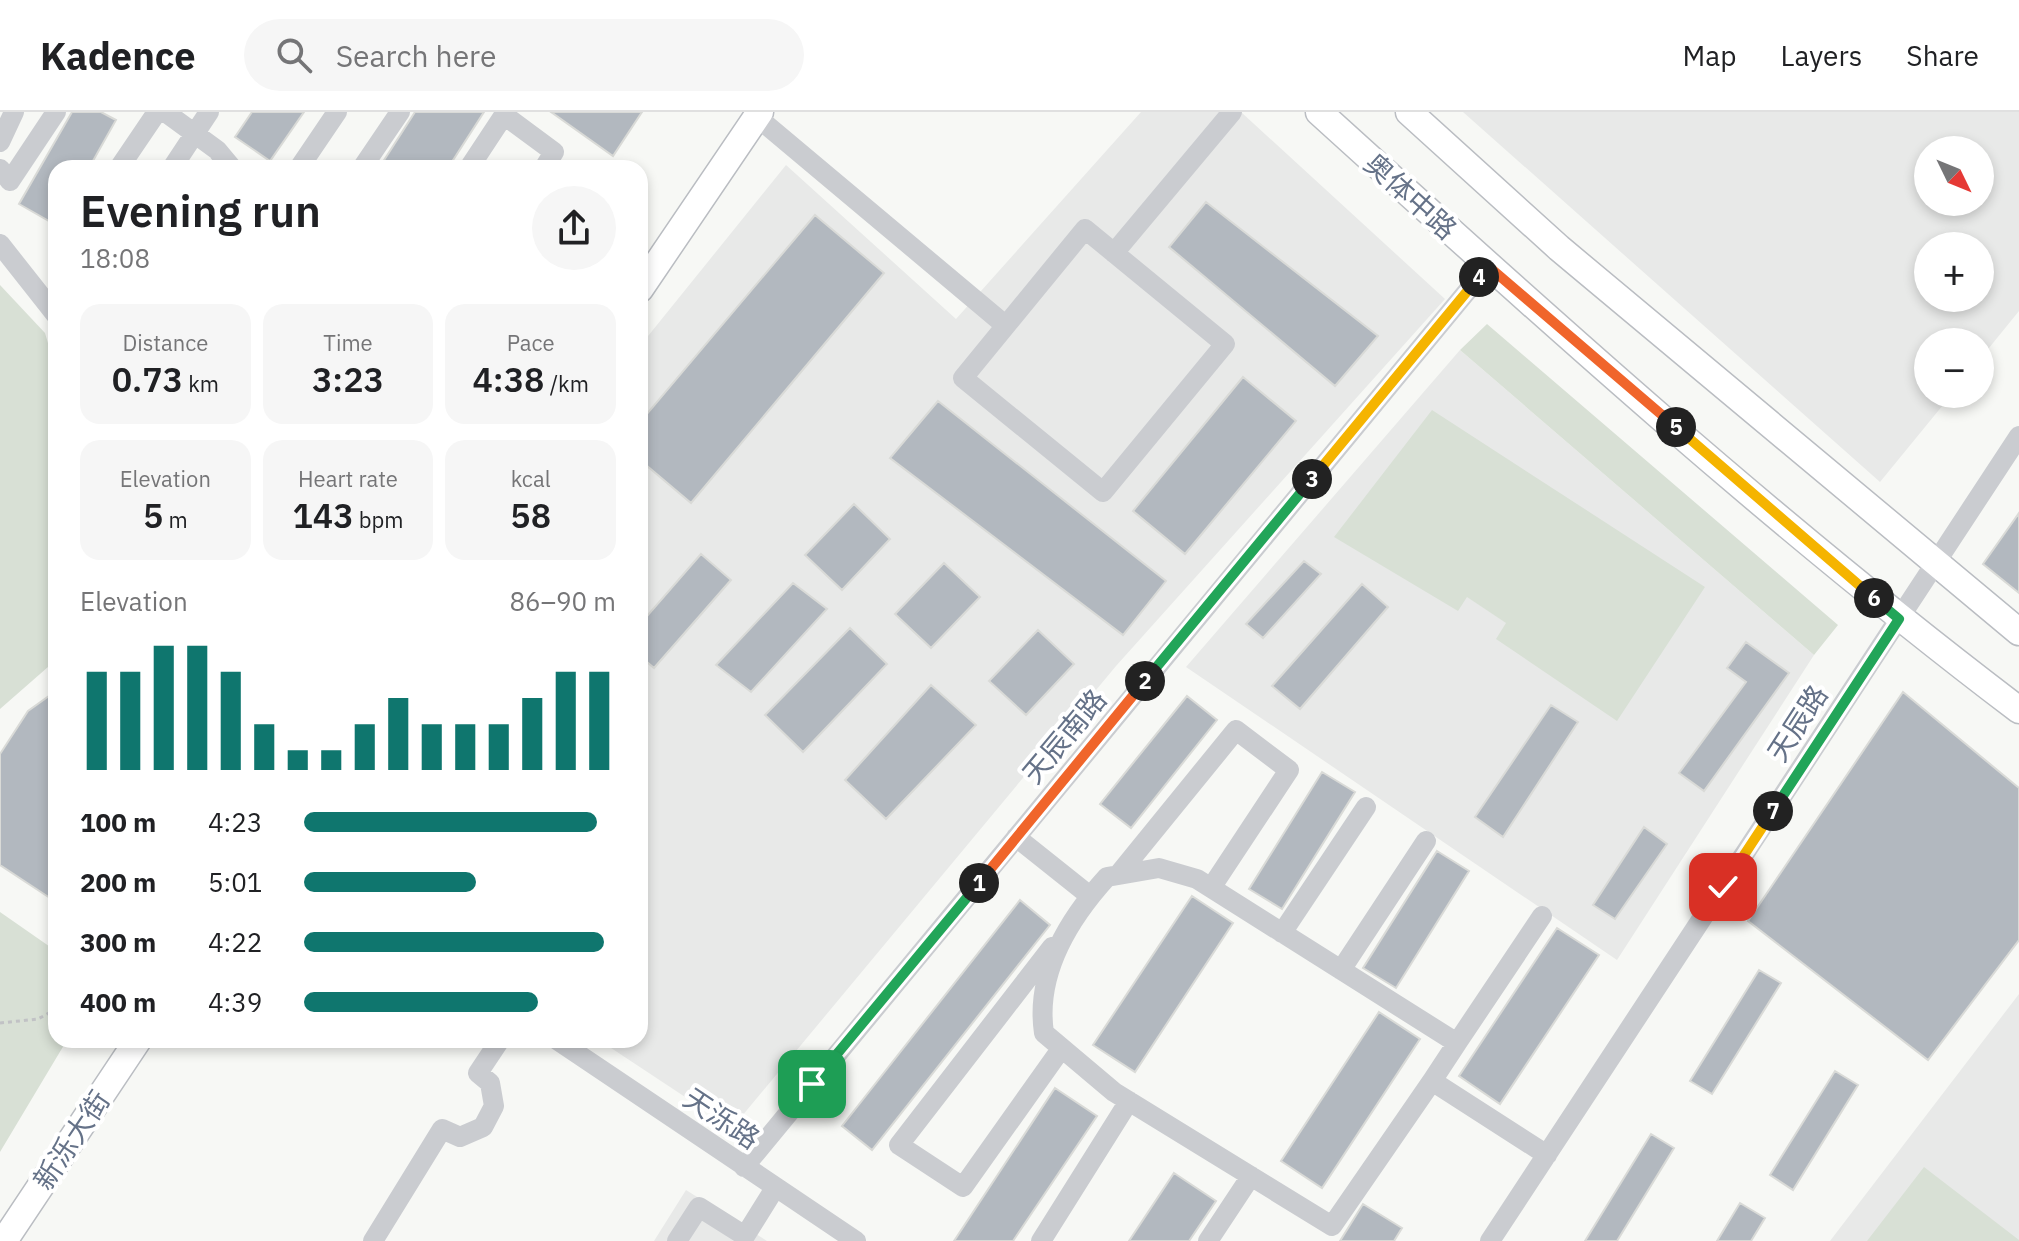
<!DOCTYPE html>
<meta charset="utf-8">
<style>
:root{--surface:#fff;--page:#f6f6f6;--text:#202124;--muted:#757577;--line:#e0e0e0;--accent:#0f766e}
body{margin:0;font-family:"IBM Plex Sans","Noto Sans SC",sans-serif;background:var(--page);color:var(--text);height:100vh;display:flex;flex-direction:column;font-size:30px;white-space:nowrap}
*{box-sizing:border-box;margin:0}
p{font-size:26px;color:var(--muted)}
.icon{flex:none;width:44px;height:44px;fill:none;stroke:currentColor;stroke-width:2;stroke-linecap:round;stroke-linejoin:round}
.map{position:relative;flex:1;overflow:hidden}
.drawer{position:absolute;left:48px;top:48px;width:600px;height:888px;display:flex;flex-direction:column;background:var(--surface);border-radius:24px;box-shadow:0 4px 12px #0003}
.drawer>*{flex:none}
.needle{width:52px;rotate:133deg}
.controls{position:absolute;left:1914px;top:24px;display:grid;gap:16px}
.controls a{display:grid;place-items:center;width:80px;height:80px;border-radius:50%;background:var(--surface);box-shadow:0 4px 12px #0003;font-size:40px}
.pin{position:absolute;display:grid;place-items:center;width:68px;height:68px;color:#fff;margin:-34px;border-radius:16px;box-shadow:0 4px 12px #0006}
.km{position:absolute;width:40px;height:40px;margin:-20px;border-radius:50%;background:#222;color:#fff;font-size:22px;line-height:40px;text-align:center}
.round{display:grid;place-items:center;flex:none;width:84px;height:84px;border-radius:42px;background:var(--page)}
.headline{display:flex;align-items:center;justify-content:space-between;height:136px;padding:0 32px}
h1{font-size:44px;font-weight:600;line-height:60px}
.stats{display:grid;grid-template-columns:repeat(3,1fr);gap:12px;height:136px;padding:8px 32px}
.stats div{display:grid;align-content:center;border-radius:20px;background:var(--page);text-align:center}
.stats b{font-size:34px;font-weight:600}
.stats small{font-size:22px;font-weight:400}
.stats p{font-size:22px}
.chart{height:224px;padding:16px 32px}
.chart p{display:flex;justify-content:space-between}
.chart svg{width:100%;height:144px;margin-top:8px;stroke:var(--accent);stroke-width:6}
ul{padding:0 32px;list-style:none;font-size:26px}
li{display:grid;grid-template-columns:128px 96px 1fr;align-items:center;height:60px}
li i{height:20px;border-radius:10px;background:var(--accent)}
header{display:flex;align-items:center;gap:48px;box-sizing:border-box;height:112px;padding:0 40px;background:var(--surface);border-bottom:2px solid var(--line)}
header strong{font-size:38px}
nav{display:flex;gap:44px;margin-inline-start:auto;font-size:28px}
.search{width:560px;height:72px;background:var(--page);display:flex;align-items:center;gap:20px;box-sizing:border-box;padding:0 28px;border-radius:44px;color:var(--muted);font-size:30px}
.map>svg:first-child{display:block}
.built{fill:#e8e9e8;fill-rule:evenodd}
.green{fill:#d8e0d5}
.building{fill:#b2b8bf;stroke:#d9dad7;stroke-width:2}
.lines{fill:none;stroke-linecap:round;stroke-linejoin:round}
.major-casing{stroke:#babdc2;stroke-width:29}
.path{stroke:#c1c2c5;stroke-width:3;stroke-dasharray:4 4;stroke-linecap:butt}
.minor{stroke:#caccd0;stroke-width:20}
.major{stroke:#fff;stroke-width:26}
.split-1-casing{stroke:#fff;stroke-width:16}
.split-2-casing{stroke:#fff;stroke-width:16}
.split-3-casing{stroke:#fff;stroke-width:16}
.split-4-casing{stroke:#fff;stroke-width:16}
.split-5-casing{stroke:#fff;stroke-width:16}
.split-6-casing{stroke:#fff;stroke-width:16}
.split-7-casing{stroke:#fff;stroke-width:16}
.split-8-casing{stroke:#fff;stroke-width:16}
.split-1{stroke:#22a559;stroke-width:10}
.split-2{stroke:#f0652b;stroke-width:10}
.split-3{stroke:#22a559;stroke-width:10}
.split-4{stroke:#f5b400;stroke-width:10}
.split-5{stroke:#f0652b;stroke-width:10}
.split-6{stroke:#f5b400;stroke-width:10}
.split-7{stroke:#22a559;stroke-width:10}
.split-8{stroke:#f5b400;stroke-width:10}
.labels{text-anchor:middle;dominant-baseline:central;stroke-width:8;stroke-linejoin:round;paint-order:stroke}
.street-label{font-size:28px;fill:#657288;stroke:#fff}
</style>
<header>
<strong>Kadence</strong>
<div class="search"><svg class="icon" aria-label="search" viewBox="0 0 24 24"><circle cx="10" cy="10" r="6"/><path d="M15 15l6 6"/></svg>Search here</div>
<nav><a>Map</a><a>Layers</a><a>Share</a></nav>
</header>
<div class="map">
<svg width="2019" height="1129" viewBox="0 0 2019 1129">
<rect width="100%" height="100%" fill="#f7f8f5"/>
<path class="built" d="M1141,0H1241L1445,187L1116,554L732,1016L599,928H640V234L786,53L956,207Z
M1463,0H2019V199L1980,247V230H1928V282H1952L1880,370ZM1928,38H1980V90H1928ZM1928,134H1980V186H1928Z
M1460,238L1814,543L1617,848L1186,555Z
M2019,882V1129H1830Z
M686,1078L767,1129H654Z"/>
<path class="green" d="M0,173L45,221L56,258V548L0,597Z
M1487,212L1838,513L1814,543L1460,238Z
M1432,298L1705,475L1617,609L1496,527L1506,511L1467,485L1458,499L1334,425Z
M0,800L56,839V928H67L0,1040Z
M1924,1055L2019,1128V1129H1867Z"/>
<path class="building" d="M72,0H101L116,8L89,56H56V113L19,92Z
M252,0H304L270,49L235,25Z
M415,0H484L448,56H379Z
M551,0H642L613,44Z
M1206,90L1378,224L1335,274L1169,135Z
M815,103L884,161L691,391L640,348V310Z
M1243,265L1296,309L1185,442L1133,399Z
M938,289L1166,469L1123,523L890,346Z
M854,392L890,427L842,478L805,443Z
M2019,401V481L1983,452Z
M701,442L731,468L654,556L640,544V512Z
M1304,449L1321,462L1263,526L1246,512Z
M944,451L980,485L931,536L895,502Z
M793,471L827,497L751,580L716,553Z
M1362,472L1388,495L1300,597L1272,574Z
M850,516L887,552L803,640L765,603Z
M1038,518L1074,552L1026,603L989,569Z
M1746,530L1789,561L1704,679L1679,661L1746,570L1727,556Z
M931,573L976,613L886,707L845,668Z
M56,579V790L0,753V642L28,599Z
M1903,580L2019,676V828L1928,948L1748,809Z
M1187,584L1217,608L1131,716L1100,692Z
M1551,593L1578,610L1503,725L1475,705Z
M1322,660L1355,680L1282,797L1249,777Z
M1644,715L1667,732L1615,807L1593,793Z
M1437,739L1469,759L1396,876L1363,856Z
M1192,784L1233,811L1135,960L1093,933Z
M1020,788L1050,813L872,1038L842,1014Z
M1557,816L1599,843L1500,992L1459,964Z
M1759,858L1781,871L1712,982L1690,969Z
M1379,900L1420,927L1322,1076L1281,1049Z
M1835,959L1858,973L1793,1078L1770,1063Z
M1055,976L1097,1004L1013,1129H954Z
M1651,1022L1674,1036L1617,1129H1585Z
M1174,1061L1216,1089L1189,1129H1129Z
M1740,1091L1765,1106L1751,1129H1717Z
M1363,1092L1402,1116L1394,1129H1340Z"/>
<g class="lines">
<defs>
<path id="major" d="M1319,0C1546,206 1775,413 2019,598
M1409,0L1559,136L2019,520
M640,177L760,0
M4,1129L138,928"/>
</defs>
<use href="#major" class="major-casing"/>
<path class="path" d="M0,911L38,907L56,897"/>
<path class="minor" d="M165,0L217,38L232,56
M757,5L1005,213
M0,30L14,0
M119,56L157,0
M172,56L209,0
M299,56L337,0
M362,56L400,0
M469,56L504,3L554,40L544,56
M0,57L10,69L56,0
M1085,117L1225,232L1103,380L963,266Z
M0,132L56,203
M1114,141L1232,0
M1016,725L1090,784
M1118,763L1236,618L1289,658L1211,776
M1282,821L1366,695
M1052,835L899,1033L963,1075L1061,937
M1341,858L1426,729
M557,928L856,1129
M1457,931L1542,804
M1432,969L1332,1114L1114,980L1044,921C1035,861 1068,808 1107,765L1159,756L1197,767L1457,931L1432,969L1547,1043
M744,1055L1488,154
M373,1129L442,1017L460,1025L483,1015L494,994L490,971L478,961L500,928
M677,1129L699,1095L745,1124L775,1076
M1041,1129L1129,989
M1208,1129L1251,1064
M1490,1129L2019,324"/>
<use href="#major" class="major"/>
</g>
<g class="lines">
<defs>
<path id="split-1" d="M812,972L979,771"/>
<path id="split-2" d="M979,771L1145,569"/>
<path id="split-3" d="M1145,569L1312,367"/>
<path id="split-4" d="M1312,367L1479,165"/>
<path id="split-5" d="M1479,165L1488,154L1676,315"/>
<path id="split-6" d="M1676,315L1874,486"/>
<path id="split-7" d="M1773,699L1899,507L1874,486"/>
<path id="split-8" d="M1723,775L1773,699"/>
</defs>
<use href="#split-1" class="split-1-casing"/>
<use href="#split-2" class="split-2-casing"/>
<use href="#split-3" class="split-3-casing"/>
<use href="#split-4" class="split-4-casing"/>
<use href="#split-5" class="split-5-casing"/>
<use href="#split-6" class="split-6-casing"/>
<use href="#split-7" class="split-7-casing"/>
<use href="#split-8" class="split-8-casing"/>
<use href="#split-1" class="split-1"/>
<use href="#split-2" class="split-2"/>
<use href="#split-3" class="split-3"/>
<use href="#split-4" class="split-4"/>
<use href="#split-5" class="split-5"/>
<use href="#split-6" class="split-6"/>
<use href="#split-7" class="split-7"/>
<use href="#split-8" class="split-8"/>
</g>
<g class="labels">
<g class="street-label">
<text transform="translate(1411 84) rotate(42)">奥体中路</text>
<text transform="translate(1797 611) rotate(-57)">天辰路</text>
<text transform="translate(1064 624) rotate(-50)">天辰南路</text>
<text transform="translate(722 1006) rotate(34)">天泺路</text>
<text transform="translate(71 1028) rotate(-56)">新泺大街</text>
</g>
</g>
</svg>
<div class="controls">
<a><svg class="needle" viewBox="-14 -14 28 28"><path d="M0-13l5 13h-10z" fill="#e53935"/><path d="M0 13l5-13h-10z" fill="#757577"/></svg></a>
<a>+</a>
<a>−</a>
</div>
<div class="pin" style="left:812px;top:972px;background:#1e9e55"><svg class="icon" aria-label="arrive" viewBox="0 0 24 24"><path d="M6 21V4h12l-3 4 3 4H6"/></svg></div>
<div class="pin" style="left:1723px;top:775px;background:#d93025"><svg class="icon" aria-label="check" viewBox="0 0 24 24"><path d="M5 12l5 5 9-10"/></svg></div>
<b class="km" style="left:979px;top:771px">1</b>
<b class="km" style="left:1145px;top:569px">2</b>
<b class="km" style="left:1312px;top:367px">3</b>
<b class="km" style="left:1479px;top:165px">4</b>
<b class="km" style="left:1676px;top:315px">5</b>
<b class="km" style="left:1874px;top:486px">6</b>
<b class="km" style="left:1773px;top:699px">7</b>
<section class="drawer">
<div class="headline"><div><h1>Evening run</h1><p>18:08</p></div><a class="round"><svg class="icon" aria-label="share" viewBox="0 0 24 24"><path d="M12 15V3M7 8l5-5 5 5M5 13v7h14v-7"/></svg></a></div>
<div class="stats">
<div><p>Distance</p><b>0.73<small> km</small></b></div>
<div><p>Time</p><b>3:23</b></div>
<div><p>Pace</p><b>4:38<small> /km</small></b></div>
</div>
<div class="stats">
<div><p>Elevation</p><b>5<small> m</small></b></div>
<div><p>Heart rate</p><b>143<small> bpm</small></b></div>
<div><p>kcal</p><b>58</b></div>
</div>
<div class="chart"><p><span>Elevation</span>86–90 m</p>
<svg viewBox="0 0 160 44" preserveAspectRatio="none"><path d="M5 44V14M15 44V14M25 44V6M35 44V6M45 44V14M55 44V30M65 44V38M75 44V38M85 44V30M95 44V22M105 44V30M115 44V30M125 44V30M135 44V22M145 44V14M155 44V14"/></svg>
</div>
<ul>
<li><b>100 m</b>4:23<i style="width:94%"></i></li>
<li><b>200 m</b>5:01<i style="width:55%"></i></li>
<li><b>300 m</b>4:22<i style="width:96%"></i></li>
<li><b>400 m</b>4:39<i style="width:75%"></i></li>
</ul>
</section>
</div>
